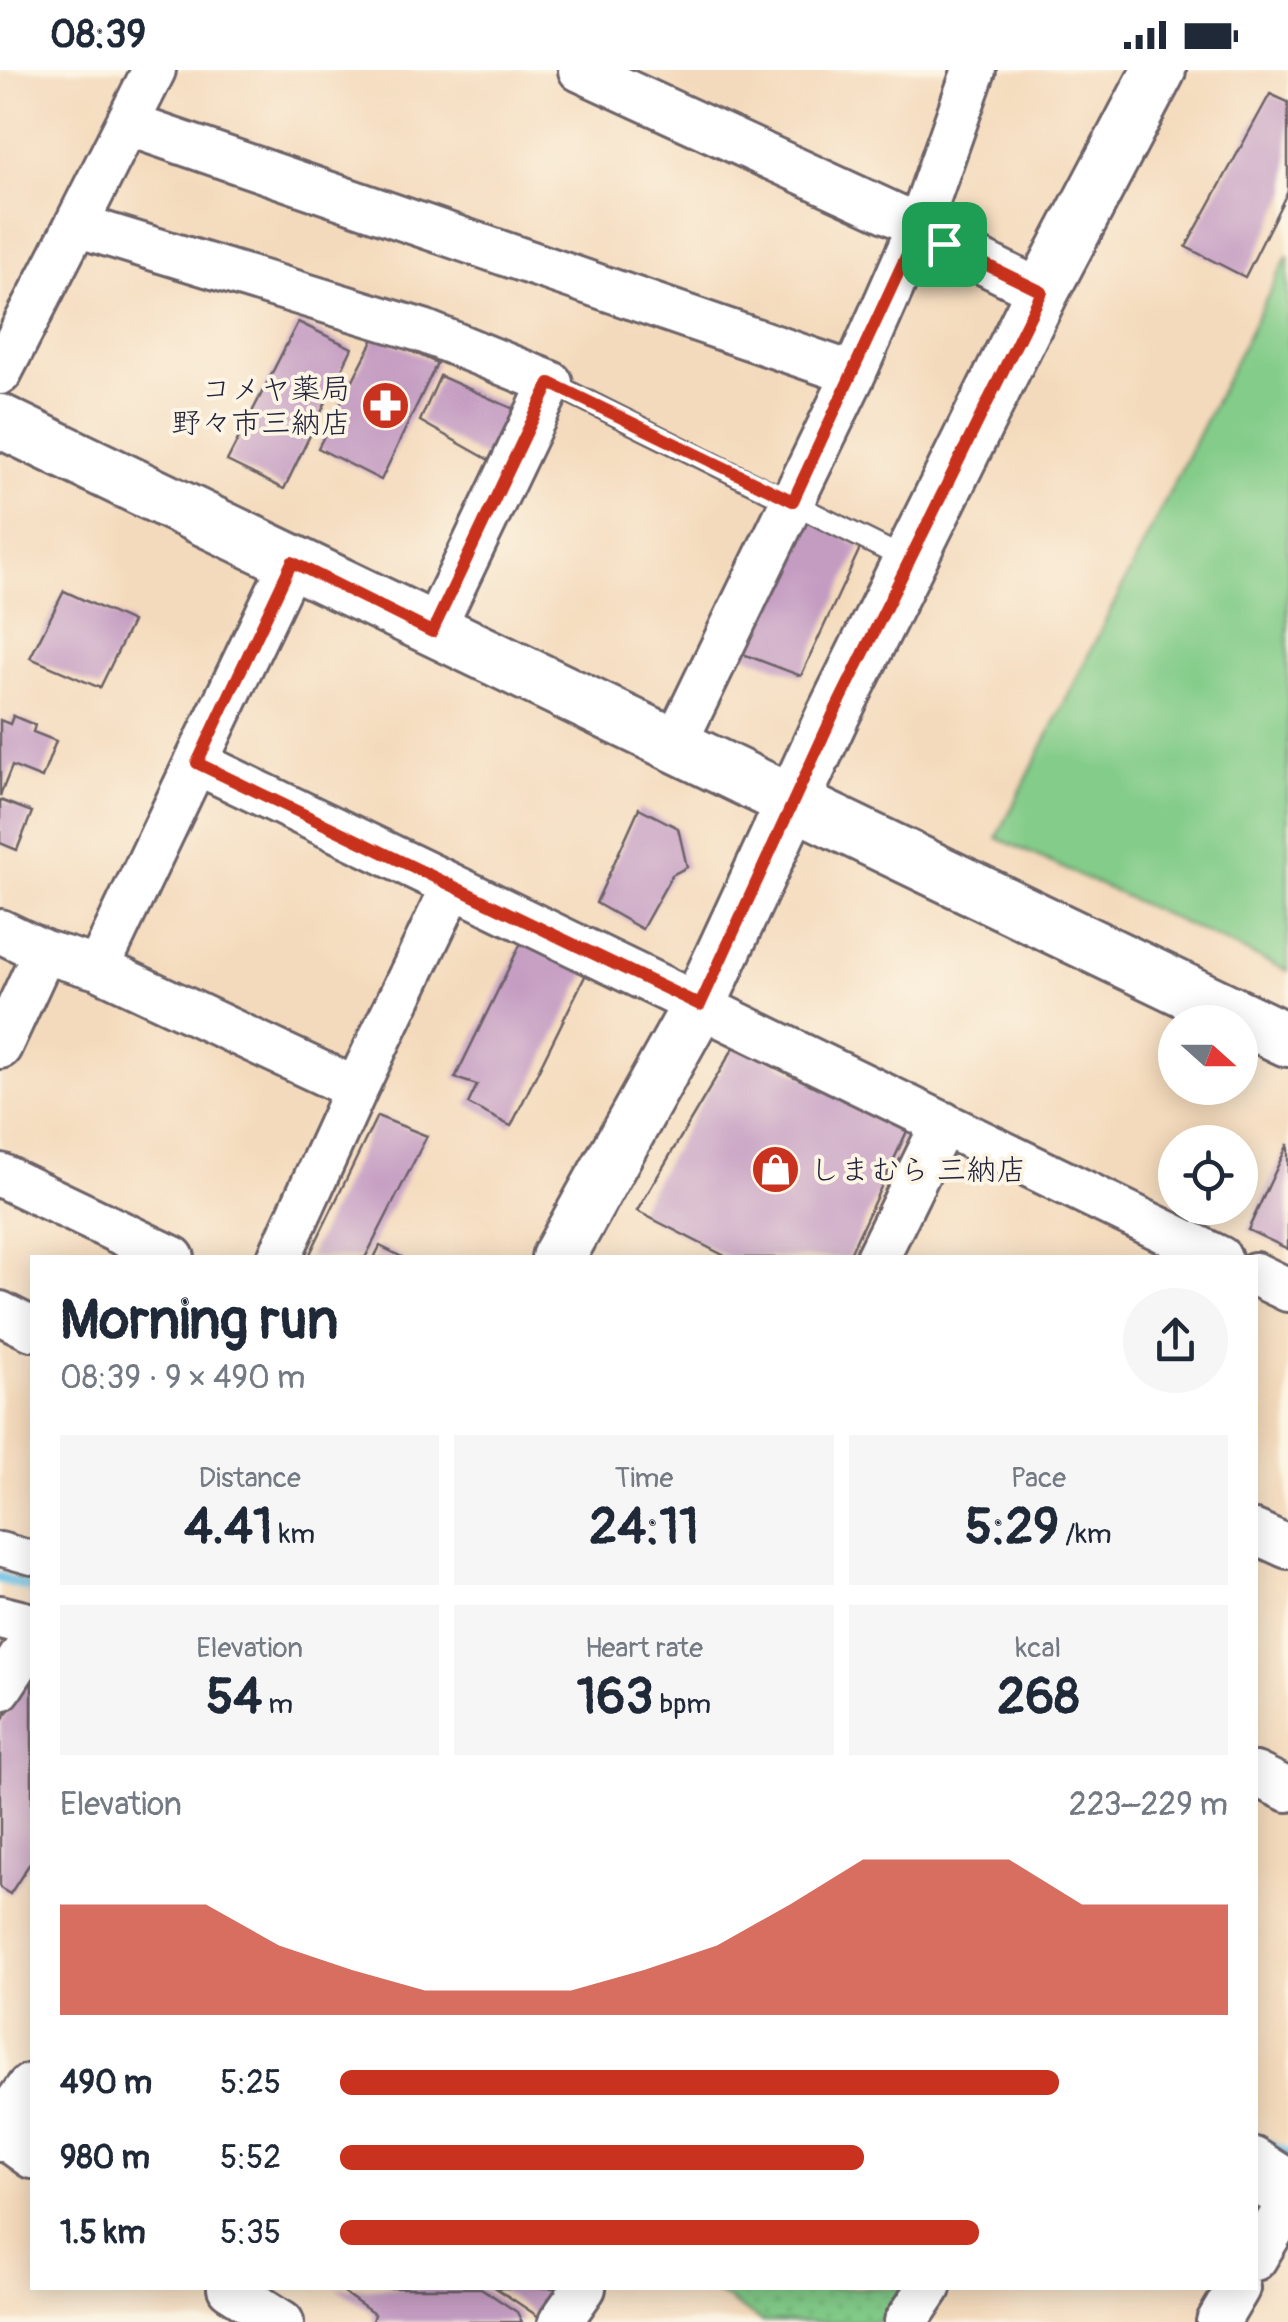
<!DOCTYPE html>
<meta charset="utf-8">
<style>
:root{--surface:#fff;--page:#f6f6f7;--text:#1f2937;--muted:#747a83;--accent:#c8321e}
body{margin:0;font-family:Pangolin,"Klee One",sans-serif;background:var(--page);color:var(--text);height:100vh;display:flex;flex-direction:column;font-size:38px;white-space:nowrap}
*{box-sizing:border-box;margin:0}
p{font-size:32px;color:var(--muted)}
.icon{flex:none;width:55px;height:55px;fill:none;stroke:currentColor;stroke-width:2;stroke-linecap:round;stroke-linejoin:round}
.map{position:relative;flex:1;overflow:hidden}
.panel{position:absolute;left:30px;top:1185px;width:1228px;height:1035px;display:flex;flex-direction:column;background:var(--surface);border-radius:0px;box-shadow:0 5px 25px #0003}
.panel>*{flex:none}
.needle{width:65px;rotate:111deg}
.tools{position:absolute;left:1158px;top:935px;display:grid;gap:20px}
.tools a{display:grid;place-items:center;width:100px;height:100px;border-radius:50%;background:var(--surface);box-shadow:0 5px 25px #0003;font-size:50px}
.pin{position:absolute;display:grid;place-items:center;width:85px;height:85px;color:#fff;margin:-42px;border-radius:20px;box-shadow:0 5px 15px #0006}
.round{display:grid;place-items:center;flex:none;width:105px;height:105px;border-radius:52px;background:var(--page)}
.head{display:flex;align-items:center;justify-content:space-between;height:170px;padding:0 30px}
h1{font-size:55px;font-weight:700;line-height:75px}
.stats{display:grid;grid-template-columns:repeat(3,1fr);gap:15px;height:170px;padding:10px 30px}
.stats div{display:grid;align-content:center;border-radius:0px;background:var(--page);text-align:center}
.stats b{font-size:50px;font-weight:700}
.stats small{font-size:28px;font-weight:400}
.stats p{font-size:28px}
.chart{height:280px;padding:20px 30px}
.chart p{display:flex;justify-content:space-between}
.chart svg{width:100%;height:180px;margin-top:10px;fill:var(--accent);opacity:.7}
ul{padding:0 30px;list-style:none;font-size:32px}
li{display:grid;grid-template-columns:160px 120px 1fr;align-items:center;height:75px}
li i{height:25px;border-radius:12px;background:var(--accent)}
.status{display:flex;justify-content:space-between;align-items:center;height:70px;padding:0 50px;background:var(--surface);direction:ltr}
.status svg{height:28px;fill:currentColor}
.map>svg:first-child{display:block}
.grass{fill:#83cc89;stroke:#527762;stroke-width:2.5}
.park{fill:url(#park-dots);stroke:#527762;stroke-width:2.5}
.lines{fill:none;stroke-linecap:round;stroke-linejoin:round}
.stream{stroke:#6bc3e9;stroke-width:11}
.building{fill:#c49cc2}
.service-casing{stroke:#6c6268;stroke-width:25}
.pedestrian-casing{stroke:#6c6268;stroke-width:38}
.minor-casing{stroke:#6c6268;stroke-width:48}
.tertiary-casing{stroke:#6c6268;stroke-width:58}
.service{stroke:#fff;stroke-width:20}
.pedestrian{stroke:#fff;stroke-width:32}
.minor{stroke:#fff;stroke-width:42}
.tertiary{stroke:#fff;stroke-width:52}
.route-casing{stroke:#fff;stroke-width:20}
.route{stroke:#c8321e;stroke-width:12}
.labels{text-anchor:middle;dominant-baseline:central;stroke-width:8;stroke-linejoin:round;paint-order:stroke}
.poi-label{font-size:30px;fill:#22223b;stroke:#fcf5e5;text-anchor:end}
</style>
<div class="status"><b>08:39</b><svg viewBox="0 0 49 12"><path d="M0 12V9h3v3zM5 12V6h3v6zM10 12V3h3v9zM15 12V0h3v12zM26 1h20v11H26zM47 4h2v5h-2z"/></svg></div>
<div class="map">
<svg width="1288" height="2252" viewBox="0 0 1288 2252">
<defs>
<pattern id="park-dots" width="8" height="8" patternUnits="userSpaceOnUse" patternTransform="scale(2.5)"><rect width="8" height="8" fill="#83cc89"/><path d="M2 2h.1M6 6h.1" fill="none" stroke="#71af77" stroke-width="1.8" stroke-linecap="round"/></pattern>
</defs>
<rect width="100%" height="100%" fill="#fcf5e5"/>
<filter id="ink" filterUnits="userSpaceOnUse"><feTurbulence type="fractalNoise" baseFrequency=".01" numOctaves="2"/><feDisplacementMap in="SourceGraphic" scale="20" xChannelSelector="R" yChannelSelector="G"/><feConvolveMatrix kernelMatrix="1 2 1 2 8 2 1 2 1" color-interpolation-filters="sRGB"/></filter>
<filter id="wash" filterUnits="userSpaceOnUse"><feTurbulence type="fractalNoise" baseFrequency=".0048" numOctaves="4" result="noise"/><feDisplacementMap in="SourceGraphic" scale="40" xChannelSelector="R" yChannelSelector="G"/><feGaussianBlur stdDeviation="2.25" result="paint"/><feColorMatrix in="noise" values="0 0 0 0 0 0 0 0 0 0 0 0 0 0 0 0 0 1.4 0 .05"/><feComposite in="paint" operator="in"/></filter>
<g filter="url(#wash)">
<rect width="100%" height="100%" fill="#f4dabc"/>
<path class="grass" d="M1288,185V901L997,768Z"/>
<path class="park" d="M710,2218H904L880,2252H762Z"/>
<g class="lines">
<path class="stream" d="M0,1508L32,1518
M1255,2067L1288,2085"/>
</g>
<g id="blocks">
<path class="building" d="M1270,24L1288,32V121L1245,207L1186,177Z
M298,252L352,278L284,419L227,391Z
M376,265L437,293L381,410L318,378Z
M440,306L514,339L489,390L420,351Z
M808,449L861,476L801,606L735,581Z
M64,521L132,552L100,618L30,588Z
M13,646L35,655L33,662L56,671L42,708L12,696L0,726V650L10,654Z
M0,730L32,742L17,780L0,773Z
M639,738L678,758L687,797L672,805L642,859L596,833Z
M522,871L588,900L511,1056L468,1034L477,1015L455,1008Z
M737,972L908,1059L848,1188H729L637,1141Z
M377,1046L427,1066L365,1188H308Z
M1288,1074V1179L1248,1160Z
M380,1176L404,1188H374Z
M32,1605V1790L10,1824L0,1818V1653Z
M337,2218H481L517,2242L522,2252H372L374,2244Z
M496,2218H563L542,2249Z"/>
</g>
</g>
<g filter="url(#ink)">
<use href="#blocks" fill-opacity="0" stroke="#6c6268" stroke-width="2.5"/>
<g class="lines">
<defs>
<path id="service" d="M551,313L907,490"/>
<path id="pedestrian" d="M0,1479L32,1488
M1255,2084L1288,2105"/>
<path id="minor" d="M580,0L919,156L944,173L1042,222
M127,54L854,304
M76,155L154,0
M0,303L76,155L423,261L551,313L432,562
M673,678L854,304L919,156L974,0
M197,693L453,816L356,1019
M453,816L1220,1188
M0,861L44,882L98,898L356,1019L279,1188
M98,898L292,491
M0,977L44,882
M0,1105L173,1188
M877,1188L943,1053
M1255,1204L1288,1220
M0,1243L32,1259
M1255,1462L1288,1477
M0,1547L32,1555
M0,1619L32,1570
M1255,1704L1288,1720
M0,2064L32,2087
M1255,2110L1288,2130
M1255,2189L1288,2134
M229,2218L282,2252
M560,2252L584,2218
M906,2252L929,2218
M1218,2252L1238,2218"/>
<path id="tertiary" d="M0,351L1288,970
M558,1188L699,935L832,647L1042,222L1159,0
M0,2065L32,2020"/>
</defs>
<use href="#service" class="service-casing"/>
<use href="#pedestrian" class="pedestrian-casing"/>
<use href="#minor" class="minor-casing"/>
<use href="#tertiary" class="tertiary-casing"/>
<use href="#service" class="service"/>
<use href="#pedestrian" class="pedestrian"/>
<use href="#minor" class="minor"/>
<use href="#tertiary" class="tertiary"/>
</g>
</g>
<g class="lines" filter="url(#ink)">
<defs>
<path id="route" d="M920,156L944,174L1042,222L832,647L700,935L197,693L292,492L432,562L550,313L793,431Z"/>
</defs>
<use href="#route" class="route-casing"/>
<use href="#route" class="route"/>
</g>
<defs>
<symbol id="pharmacy-disc" viewBox="-11 -11 22 22"><circle r="9.5" fill="#c8321e" stroke="#fcf5e5"/><path d="M-2-6h4v4h4v4h-4v4h-4v-4h-4v-4h4Z" fill="#fff"/></symbol>
<symbol id="shop-disc" viewBox="-11 -11 22 22"><circle r="9.5" fill="#c8321e" stroke="#fcf5e5"/><path d="M-5-2.5h2.3a2.7 3.5 0 0 1 5.4 0H5L5.5 6h-11ZM-1.5-2.5h3a1.5 2.3 0 0 0-3 0Z" fill="#fff"/></symbol>
</defs>
<g fill-rule="evenodd">
<use href="#pharmacy-disc" x="358" y="308" width="55" height="55"/>
<use href="#shop-disc" x="748" y="1072" width="55" height="55"/>
</g>
<g class="labels">
<g class="poi-label">
<text x="351" y="319">コメヤ薬局<tspan x="351" dy="34">野々市三納店</tspan></text>
<text x="810" y="1100" text-anchor="start">しまむら 三納店</text>
</g>
</g>
</svg>
<div class="tools">
<a><svg class="needle" viewBox="-14 -14 28 28"><path d="M0-13l5 13h-10z" fill="#e53935"/><path d="M0 13l5-13h-10z" fill="#747a83"/></svg></a>
<a><svg class="icon" aria-label="locate" viewBox="0 0 24 24"><circle cx="12" cy="12" r="6"/><path d="M12 2v4M12 18v4M2 12h4M18 12h4"/></svg></a>
</div>
<div class="pin" style="left:944px;top:174px;background:#1e9e55"><svg class="icon" aria-label="arrive" viewBox="0 0 24 24"><path d="M6 21V4h12l-3 4 3 4H6"/></svg></div>
<section class="panel">
<div class="head"><div><h1>Morning run</h1><p>08:39 · 9 × 490 m</p></div><a class="round"><svg class="icon" aria-label="share" viewBox="0 0 24 24"><path d="M12 15V3M7 8l5-5 5 5M5 13v7h14v-7"/></svg></a></div>
<div class="stats">
<div><p>Distance</p><b>4.41<small> km</small></b></div>
<div><p>Time</p><b>24:11</b></div>
<div><p>Pace</p><b>5:29<small> /km</small></b></div>
</div>
<div class="stats">
<div><p>Elevation</p><b>54<small> m</small></b></div>
<div><p>Heart rate</p><b>163<small> bpm</small></b></div>
<div><p>kcal</p><b>268</b></div>
</div>
<div class="chart"><p><span>Elevation</span>223–229 m</p>
<svg viewBox="0 0 160 44" preserveAspectRatio="none"><path d="M0 44V17L10 17L20 17L30 27L40 33L50 38L60 38L70 38L80 33L90 27L100 17L110 6L120 6L130 6L140 17L150 17L160 17V44z"/></svg>
</div>
<ul>
<li><b>490 m</b>5:25<i style="width:81%"></i></li>
<li><b>980 m</b>5:52<i style="width:59%"></i></li>
<li><b>1.5 km</b>5:35<i style="width:72%"></i></li>
</ul>
</section>
</div>
